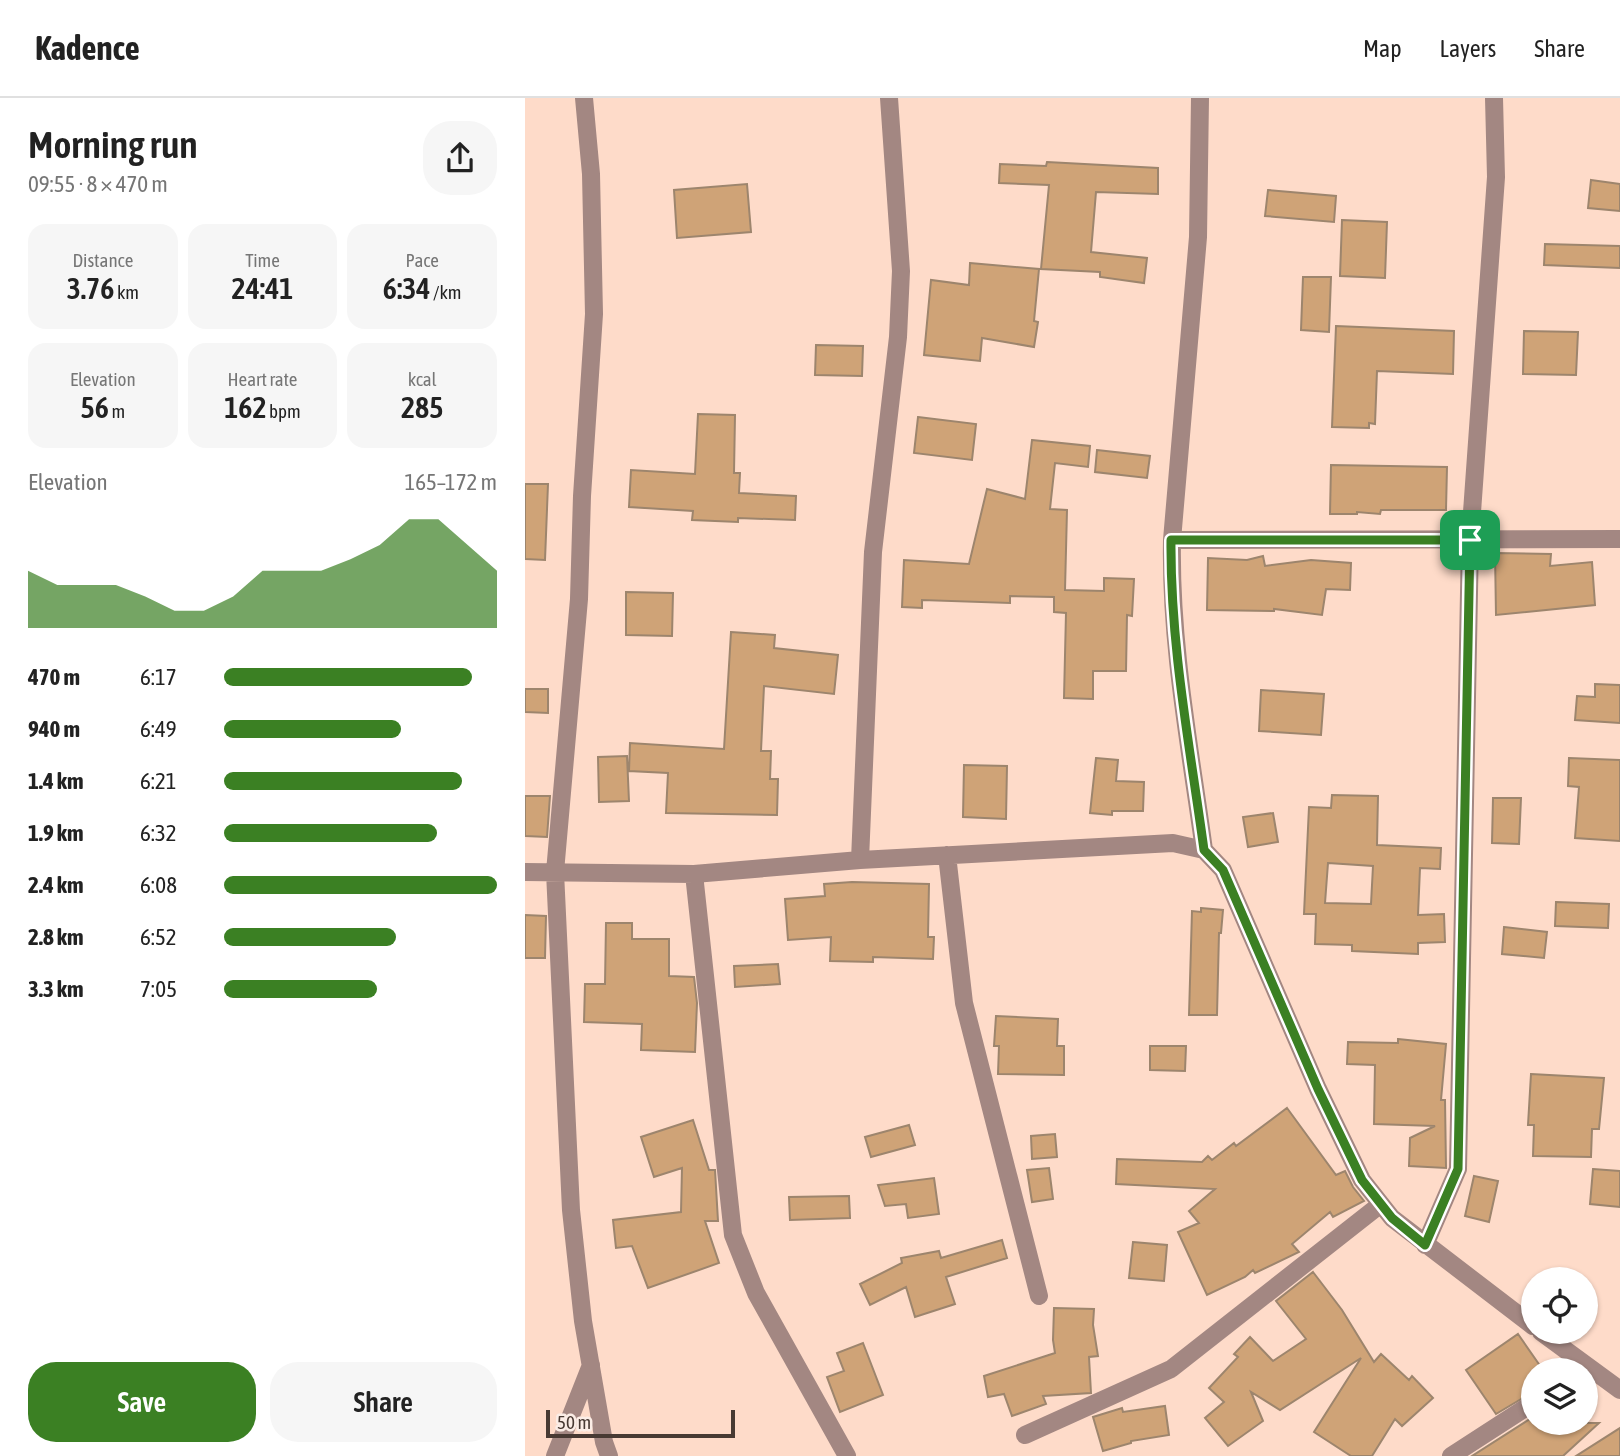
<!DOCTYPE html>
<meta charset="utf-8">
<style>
:root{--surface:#fff;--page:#f6f6f6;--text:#222;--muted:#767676;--line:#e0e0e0;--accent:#3b8023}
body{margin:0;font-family:"Asap Condensed",sans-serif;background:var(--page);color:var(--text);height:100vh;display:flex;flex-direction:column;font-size:26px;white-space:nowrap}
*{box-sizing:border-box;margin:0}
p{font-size:23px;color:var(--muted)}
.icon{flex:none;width:38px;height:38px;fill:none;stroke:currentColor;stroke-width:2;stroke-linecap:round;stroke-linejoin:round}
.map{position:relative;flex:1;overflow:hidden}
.drawer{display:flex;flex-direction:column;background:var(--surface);width:525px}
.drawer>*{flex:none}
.buttons{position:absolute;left:996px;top:1169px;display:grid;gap:14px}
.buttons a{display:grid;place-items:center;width:77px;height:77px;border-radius:50%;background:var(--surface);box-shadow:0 2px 5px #0004;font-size:35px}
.scale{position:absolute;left:21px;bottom:18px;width:189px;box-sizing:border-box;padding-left:7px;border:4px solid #483a33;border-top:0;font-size:19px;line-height:24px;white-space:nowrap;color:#483a33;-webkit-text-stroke:5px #fbede6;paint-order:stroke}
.pin{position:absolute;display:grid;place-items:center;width:60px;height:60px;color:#fff;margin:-30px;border-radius:14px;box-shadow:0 4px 10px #0006}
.round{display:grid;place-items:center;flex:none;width:74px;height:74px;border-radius:28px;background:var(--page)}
.headline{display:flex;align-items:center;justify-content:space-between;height:119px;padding:0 28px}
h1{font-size:38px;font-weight:600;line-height:52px}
.metrics{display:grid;grid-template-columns:repeat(3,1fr);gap:10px;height:119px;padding:7px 28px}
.metrics div{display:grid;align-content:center;border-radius:18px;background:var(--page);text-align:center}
.metrics b{font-size:30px;font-weight:600}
.metrics small{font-size:19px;font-weight:400}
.metrics p{font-size:19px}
.chart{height:196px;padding:14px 28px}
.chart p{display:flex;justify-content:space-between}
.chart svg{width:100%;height:126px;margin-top:7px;fill:var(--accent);opacity:.7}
.primary-button{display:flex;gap:14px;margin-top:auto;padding:14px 28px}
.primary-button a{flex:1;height:80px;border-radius:28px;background:var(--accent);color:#fff;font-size:28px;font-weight:600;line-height:80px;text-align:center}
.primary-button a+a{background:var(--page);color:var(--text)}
ul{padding:0 28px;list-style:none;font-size:23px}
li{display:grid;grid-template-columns:112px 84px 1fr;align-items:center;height:52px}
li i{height:18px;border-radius:9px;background:var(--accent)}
header{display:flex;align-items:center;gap:42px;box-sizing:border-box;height:98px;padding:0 35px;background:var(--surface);border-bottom:2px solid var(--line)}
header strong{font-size:33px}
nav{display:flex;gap:38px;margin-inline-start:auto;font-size:24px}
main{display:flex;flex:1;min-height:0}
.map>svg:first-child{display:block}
.building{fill:#cfa377;stroke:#9d856d;stroke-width:2;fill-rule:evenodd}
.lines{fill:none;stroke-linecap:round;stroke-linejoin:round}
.minor{stroke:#a38782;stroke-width:18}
.route-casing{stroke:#fff;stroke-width:14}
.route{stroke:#3b8023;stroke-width:9}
</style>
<header>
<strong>Kadence</strong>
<nav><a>Map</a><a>Layers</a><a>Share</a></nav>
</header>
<main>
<section class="drawer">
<div class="headline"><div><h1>Morning run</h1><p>09:55 · 8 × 470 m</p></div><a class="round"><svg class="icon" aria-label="share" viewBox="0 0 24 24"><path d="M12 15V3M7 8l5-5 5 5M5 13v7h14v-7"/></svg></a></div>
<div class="metrics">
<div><p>Distance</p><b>3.76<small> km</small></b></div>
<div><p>Time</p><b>24:41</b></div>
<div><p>Pace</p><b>6:34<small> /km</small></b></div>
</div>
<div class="metrics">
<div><p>Elevation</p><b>56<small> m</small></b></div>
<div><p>Heart rate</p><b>162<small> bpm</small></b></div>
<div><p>kcal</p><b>285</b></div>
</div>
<div class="chart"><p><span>Elevation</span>165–172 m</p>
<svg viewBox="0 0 160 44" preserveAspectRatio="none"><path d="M0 44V24L10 29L20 29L30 29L40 33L50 38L60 38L70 33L80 24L90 24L100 24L110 20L120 15L130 6L140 6L150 15L160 24V44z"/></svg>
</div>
<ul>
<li><b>470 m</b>6:17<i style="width:91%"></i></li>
<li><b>940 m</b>6:49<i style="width:65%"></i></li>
<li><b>1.4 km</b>6:21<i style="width:87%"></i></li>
<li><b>1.9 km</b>6:32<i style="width:78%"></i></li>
<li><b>2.4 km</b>6:08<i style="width:100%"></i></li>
<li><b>2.8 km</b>6:52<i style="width:63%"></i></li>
<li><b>3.3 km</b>7:05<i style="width:56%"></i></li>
</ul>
<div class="primary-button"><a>Save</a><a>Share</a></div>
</section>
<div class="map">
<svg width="1095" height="1358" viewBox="0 0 1095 1358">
<rect width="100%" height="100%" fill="#fedbc9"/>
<path class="building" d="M522,64L633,70V96L571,94L566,154L622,160L619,185L575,179V174L516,171L524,87L474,85L475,66L521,68Z
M1066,82L1095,86V113L1063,110Z
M222,86L226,134L152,140L149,92Z
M743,92L811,98L809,124L740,118Z
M817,122L862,124L860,180L815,178Z
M1020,146L1095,148V170L1019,167Z
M445,165L514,171L509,223L513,224L509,249L457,240L455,263L399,257L406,182L444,187Z
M778,179H806L804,234L776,232Z
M811,228L929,233L928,276L852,273L850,326L844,325V330L807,329Z
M999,233L1053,234L1051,277L998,276Z
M291,247L338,248L337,278L290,277Z
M173,316L210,317L209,375H215L214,395L271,398L270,422L213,420V424L167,422L168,413L104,409L106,372L170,376Z
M393,319L451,326L447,362L389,355Z
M507,342L565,348L563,369L530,365L525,411L542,412L540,492L579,493V480L609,481L607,518L602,517L601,573H568V601L539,600L541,515L529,514V499L485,498V505L397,502V510L377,509L379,462L444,466L462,391L500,401Z
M572,352L625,358L622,380L570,374Z
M806,367L922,369L921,412H856L855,416L832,414V416H805Z
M0,386H23L20,462L0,461Z
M970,455L1026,456L1025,468L1067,464L1070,507L971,517Z
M738,458L740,468L786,462L826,465L825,492L801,491L797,517L749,511V513L682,512L683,460L722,462Z
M101,494L148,495L147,538L101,537Z
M206,534L250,537L249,550L313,557L309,596L239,588L236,653H246L245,681H253L252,717L141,715L143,675L104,673L105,645L199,651Z
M1070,586L1095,587V625L1050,622L1052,598L1070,599Z
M0,591H23V615L0,614Z
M736,592L799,596L796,637L734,633Z
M102,658L104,703L74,704L73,659Z
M571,660L593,662L591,683L619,684L618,713H587V717L565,715Z
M1044,660L1095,662V743L1050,740L1054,689L1043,688Z
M439,667L482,668L481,721L438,719Z
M807,697L853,698L852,747L916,750L915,771L895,770L893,817L919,816L920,844L893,845V856L827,853V847L790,846L791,816H779L784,709L806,710ZM803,765L848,768L846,806L800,805Z
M0,698H25L22,739L0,738Z
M968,700H996L994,746L967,745Z
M748,715L753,744L723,749L718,719Z
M327,784L404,786L403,839H409L408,861L348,859V864L305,863L306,839L263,842L260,801L300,798L299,786Z
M1031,804L1084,806L1083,830L1030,828Z
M676,810L698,812L696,835H694L692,917H664L667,813L676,814Z
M0,817L21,818L20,860H0Z
M81,825H107V841H144V878L169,879L172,905L170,954L116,952L117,926L59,924L60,886H80Z
M979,829L1022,834L1019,860L977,856Z
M253,866L255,886L210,889L209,868Z
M471,918L533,921L532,948H539V977L473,976L474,948H469Z
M873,941L921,946L916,1002H920L921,1070L884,1068L885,1040L910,1028L849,1026L850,967L822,966L823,944L873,945Z
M625,948H661L660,973L625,972Z
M1006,976L1079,980L1074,1031H1067L1066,1059L1008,1058L1009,1027H1003Z
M762,1010L811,1077L820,1073L828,1089L839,1103L808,1119L805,1114L767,1146L774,1154L730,1175L728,1172L720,1179L682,1197L653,1134L674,1125L664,1113L690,1091L591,1086L592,1061L677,1064L683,1058L687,1062L709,1045L711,1048Z
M168,1022L184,1072H190L193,1123H180L194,1165L123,1190L107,1148L91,1150L88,1122L156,1114L157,1070L129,1079L116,1039Z
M384,1027L390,1047L346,1059L340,1039Z
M530,1036L532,1059L507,1061L506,1038Z
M524,1070L528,1101L507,1104L502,1072Z
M1068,1071L1095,1073V1109L1065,1106Z
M949,1078L973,1083L964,1124L940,1118Z
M409,1080L414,1116L383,1120L381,1106L360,1108L353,1087Z
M324,1098L325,1120L265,1122L264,1099Z
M477,1142L482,1160L421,1179L430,1206L390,1219L381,1189L345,1207L335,1186L377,1165L376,1160L414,1153L416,1160Z
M608,1144L642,1147L639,1183L604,1180Z
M788,1174L817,1212L849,1264L856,1256L884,1282L887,1278L908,1300L877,1328L870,1321L847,1358H826L789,1334L836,1260L755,1312L726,1294L738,1323L703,1348L680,1320L699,1304L684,1290L713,1259L709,1256L725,1239L748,1263L781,1241L751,1203Z
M529,1210L569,1211L568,1227L573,1258L564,1259L566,1295L518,1298L521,1306L487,1318L479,1296L463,1299L459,1278L530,1255L528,1242Z
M993,1236L1018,1272H1008V1294L971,1316L941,1272Z
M338,1245L358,1297L315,1314L302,1279L319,1273L312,1255Z
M640,1308L644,1337L606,1343V1345L578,1353L568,1319L597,1310L598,1314Z
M1008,1319V1325H1074L1038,1358H947Z
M1095,1330V1358H1051Z"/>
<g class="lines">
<path class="minor" d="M59,0L66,76L69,216L57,398L54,501L30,774L46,1112L58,1223L79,1344L84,1358
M675,0L673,139L647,442C645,546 665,649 679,752
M647,442L1095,441
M422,757L439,905L514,1198
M335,762L348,454L373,239L376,173L364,0
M0,774L169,776L335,762L648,745L679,752L698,772L793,991L837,1082L867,1120L1008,1228
M169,776L208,1137L231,1195L322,1358
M900,1147L933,1071L945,442L971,79L969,0
M1016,1234L1095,1292
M500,1337L646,1271L856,1106
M30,1358L66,1267
M926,1358L1008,1305"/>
</g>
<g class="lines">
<defs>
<path id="route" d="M646,442H945L933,1071L900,1147L867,1120L837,1082L793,991L698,772L679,752C665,649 645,546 646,442Z"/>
</defs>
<use href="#route" class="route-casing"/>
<use href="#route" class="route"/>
</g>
</svg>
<div class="buttons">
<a><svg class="icon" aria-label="locate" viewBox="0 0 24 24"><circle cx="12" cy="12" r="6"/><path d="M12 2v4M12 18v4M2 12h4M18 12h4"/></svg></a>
<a><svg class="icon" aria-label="layers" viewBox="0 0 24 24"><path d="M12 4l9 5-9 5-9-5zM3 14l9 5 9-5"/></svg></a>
</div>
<div class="scale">50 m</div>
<div class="pin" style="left:945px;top:442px;background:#1e9e55"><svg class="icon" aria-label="arrive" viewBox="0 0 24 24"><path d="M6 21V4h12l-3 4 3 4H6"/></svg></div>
</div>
</main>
